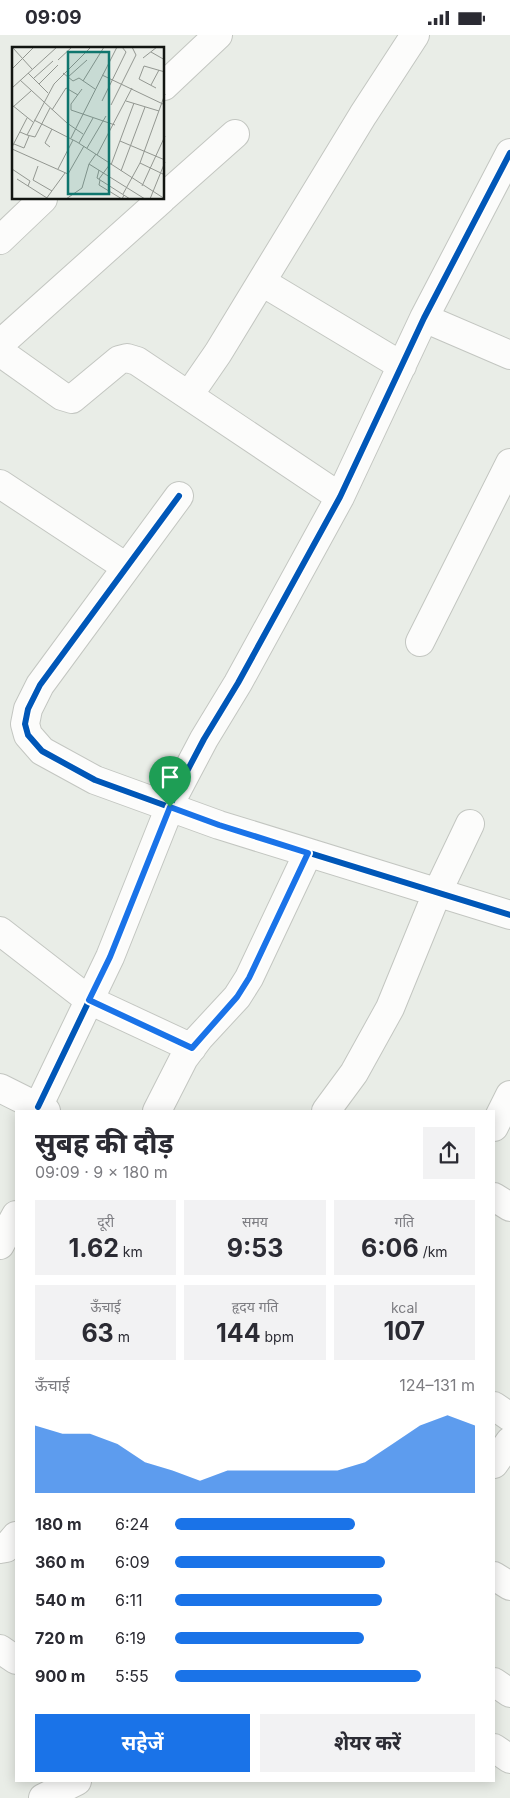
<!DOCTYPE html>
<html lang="hi">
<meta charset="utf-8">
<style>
:root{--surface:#fff;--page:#f2f2f3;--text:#2b2b33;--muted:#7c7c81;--accent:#1a73e8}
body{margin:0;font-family:Inter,"Noto Sans Devanagari",sans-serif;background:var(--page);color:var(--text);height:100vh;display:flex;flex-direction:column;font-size:19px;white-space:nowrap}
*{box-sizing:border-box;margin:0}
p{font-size:16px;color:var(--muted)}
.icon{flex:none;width:28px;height:28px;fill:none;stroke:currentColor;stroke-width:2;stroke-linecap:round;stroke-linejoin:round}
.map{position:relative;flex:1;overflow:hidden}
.drawer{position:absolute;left:15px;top:1075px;width:480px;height:672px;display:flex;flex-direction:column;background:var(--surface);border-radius:0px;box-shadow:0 2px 12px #0003}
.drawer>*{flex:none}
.pin{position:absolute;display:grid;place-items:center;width:42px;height:42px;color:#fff;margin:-51px -21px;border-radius:50% 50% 50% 0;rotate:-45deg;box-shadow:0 0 5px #0007}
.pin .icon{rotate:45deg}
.round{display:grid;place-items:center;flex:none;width:52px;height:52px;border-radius:0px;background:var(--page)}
.summary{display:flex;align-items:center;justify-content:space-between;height:85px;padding:0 20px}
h1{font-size:28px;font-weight:700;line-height:38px}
.metrics{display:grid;grid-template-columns:repeat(3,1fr);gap:8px;height:85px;padding:5px 20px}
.metrics div{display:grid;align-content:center;border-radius:0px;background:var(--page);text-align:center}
.metrics b{font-size:25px;font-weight:700}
.metrics small{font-size:14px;font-weight:400}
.metrics p{font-size:14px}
.chart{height:140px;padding:10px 20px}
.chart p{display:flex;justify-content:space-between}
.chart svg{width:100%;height:90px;margin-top:5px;fill:var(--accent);opacity:.7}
.cta{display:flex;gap:10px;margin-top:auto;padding:10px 20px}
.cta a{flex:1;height:58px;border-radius:0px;background:var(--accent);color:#fff;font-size:20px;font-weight:700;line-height:58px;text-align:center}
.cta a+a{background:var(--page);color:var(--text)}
ul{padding:0 20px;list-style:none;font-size:16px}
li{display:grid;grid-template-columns:80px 60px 1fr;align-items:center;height:38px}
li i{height:12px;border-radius:6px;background:var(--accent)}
.status{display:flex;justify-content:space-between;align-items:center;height:35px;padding:0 25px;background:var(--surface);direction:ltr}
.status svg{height:14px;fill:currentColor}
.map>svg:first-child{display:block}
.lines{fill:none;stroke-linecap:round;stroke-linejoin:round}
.minor-casing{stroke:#c3c6c1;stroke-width:30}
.minor{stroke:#fcfcfb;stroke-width:28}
.cycleway-casing{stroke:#fff;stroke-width:9}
.cycleway{stroke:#0057b8;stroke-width:6}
.route-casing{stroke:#fff;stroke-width:10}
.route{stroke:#1a73e8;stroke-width:6}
.inset-road{fill:none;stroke:#939791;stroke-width:1}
.view{fill:#0f766e;fill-opacity:0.15;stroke:#0f766e;stroke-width:2.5}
.inset-edge{fill:none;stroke:#121511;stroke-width:2.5}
</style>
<div class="status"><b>09:09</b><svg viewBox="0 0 49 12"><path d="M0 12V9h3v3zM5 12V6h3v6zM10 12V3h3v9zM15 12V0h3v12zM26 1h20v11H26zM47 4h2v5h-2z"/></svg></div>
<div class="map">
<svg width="510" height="1763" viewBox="0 0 510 1763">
<rect width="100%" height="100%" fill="#e9ede7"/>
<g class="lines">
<defs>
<path id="minor" d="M164,51L218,0
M164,162L235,99
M0,205L43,164
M262,247L402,331
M424,283L510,320
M0,309L162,164
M0,317L62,361L72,364L119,325L127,323L137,326L340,462
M189,360L218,318L363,80L415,0
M0,449L126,532
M179,461L40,650L28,674L25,689L28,700L42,716L95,745L219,790L510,880
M420,607L510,428
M0,896L89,965L192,1013
M0,1053L46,1076
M38,1072L110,922L175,759L204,704L238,648L340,462L424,283L510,118
M157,1076L184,1023L199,1003L237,962L249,943L308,818
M326,1076L354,1038L390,973L437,858L470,789
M494,1092L510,1060
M494,1162L510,1172
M0,1210L16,1180
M494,1371L510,1382
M494,1429L510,1406
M0,1514L6,1513L16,1501
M494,1541L510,1551
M0,1614L16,1625
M494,1647L510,1658
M494,1713L510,1724
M43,1763L77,1746"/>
</defs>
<use href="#minor" class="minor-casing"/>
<use href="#minor" class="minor"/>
<defs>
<path id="cycleway" d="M179,461L40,650L28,674L25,689L28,700L42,716L95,745L219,790L510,880
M38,1072L110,922L175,759L204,704L238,648L340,462L424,283L510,118"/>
</defs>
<use href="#cycleway" class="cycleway-casing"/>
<use href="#cycleway" class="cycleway"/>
</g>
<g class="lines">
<defs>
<path id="route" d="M170,772L219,790L308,818L249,943L237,962L192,1013L89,965L110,922Z"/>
</defs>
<use href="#route" class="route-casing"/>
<use href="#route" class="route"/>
</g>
<g transform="translate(12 12)">
<rect width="152" height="152" fill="#e9ede7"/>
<path class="inset-road" d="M1,1L20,22M139,5L153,13M131,11L145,0M46,13L60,0M1,21L22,0M16,26L36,46M51,26L61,34L67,31L83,42M90,28L153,58M56,30L75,13M22,31L41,14M8,33L55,76L71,87M71,34L92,0M27,37L46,18M139,38L147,23M0,41L45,0M144,41L127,32L132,19L153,25M70,42L59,57V63L103,78M90,54L114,5L110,0M114,54L147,64M0,58L21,75M99,58L124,8L120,0M1,60L19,44M40,63L54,41L66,48M22,73L65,95L153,152M8,85L15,88L42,37L79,0M15,88L23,90L38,61M59,91L105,0M108,94L153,113M67,96L81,71M2,97L12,101L17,89M0,100L15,71M38,100L33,96L40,82M75,101L94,69M0,102L56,127L72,99M84,107L77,117L133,152M85,108L120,41M128,116L153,128M99,118L122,56M26,119L21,133L40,144M0,122L18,134L16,139M46,122L61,93M87,123L85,131L118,152M109,124L133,60M5,132L35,151M87,132L98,117M88,133L87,138L110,152L112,148M130,139L153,89M111,147L128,116L153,47M34,152L53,126M54,152L70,141L77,117M138,152L153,115"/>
<path class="view" d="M56,5H97V147H56Z"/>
<rect width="152" height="152" class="inset-edge"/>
</g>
</svg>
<div class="pin" style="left:170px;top:772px;background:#1e9e55"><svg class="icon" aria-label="arrive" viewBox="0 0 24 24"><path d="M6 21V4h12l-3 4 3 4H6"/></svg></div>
<section class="drawer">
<div class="summary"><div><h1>सुबह की दौड़</h1><p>09:09 · 9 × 180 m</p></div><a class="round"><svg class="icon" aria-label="share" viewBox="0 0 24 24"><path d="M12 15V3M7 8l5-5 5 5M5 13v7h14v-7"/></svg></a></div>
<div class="metrics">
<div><p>दूरी</p><b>1.62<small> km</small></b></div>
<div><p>समय</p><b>9:53</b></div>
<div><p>गति</p><b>6:06<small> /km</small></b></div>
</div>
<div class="metrics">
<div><p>ऊँचाई</p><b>63<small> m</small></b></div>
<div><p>हृदय गति</p><b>144<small> bpm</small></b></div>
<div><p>kcal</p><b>107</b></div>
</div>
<div class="chart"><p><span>ऊँचाई</span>124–131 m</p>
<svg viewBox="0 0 160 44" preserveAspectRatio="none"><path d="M0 44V11L10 15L20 15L30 20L40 29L50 33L60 38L70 33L80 33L90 33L100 33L110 33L120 29L130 20L140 11L150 6L160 11V44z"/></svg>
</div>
<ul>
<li><b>180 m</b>6:24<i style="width:60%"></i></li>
<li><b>360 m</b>6:09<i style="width:70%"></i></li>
<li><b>540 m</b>6:11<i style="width:69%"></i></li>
<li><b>720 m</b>6:19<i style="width:63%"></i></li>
<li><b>900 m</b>5:55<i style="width:82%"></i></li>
</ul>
<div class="cta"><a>सहेजें</a><a>शेयर करें</a></div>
</section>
</div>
